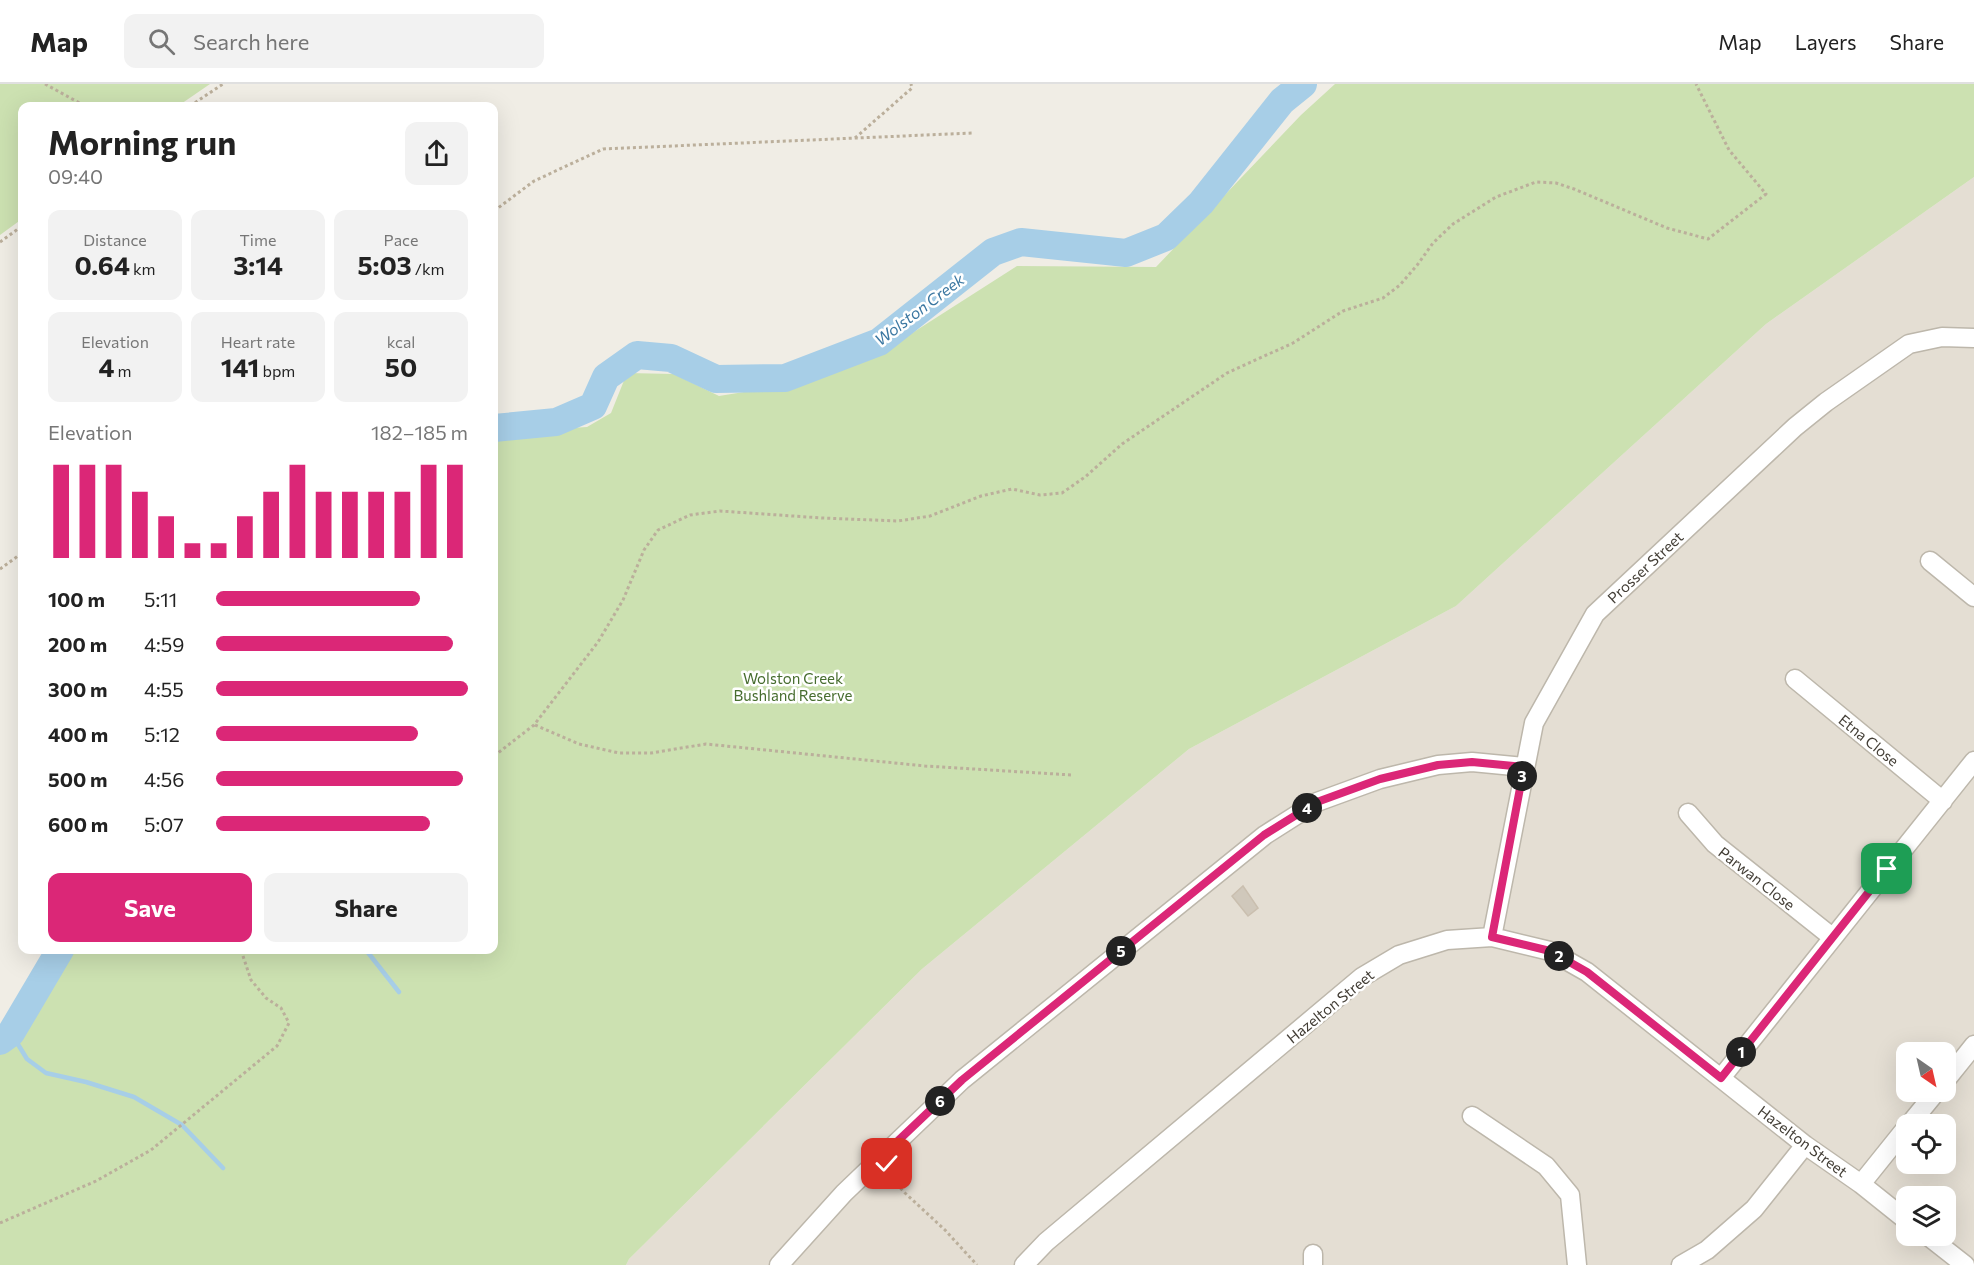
<!DOCTYPE html>
<meta charset="utf-8">
<style>
:root{--surface:#fff;--page:#f2f2f2;--text:#222;--muted:#767676;--line:#e0e0e0;--accent:#db2777}
body{margin:0;font-family:Commissioner,sans-serif;background:var(--page);color:var(--text);height:100vh;display:flex;flex-direction:column;font-size:22px;white-space:nowrap}
*{box-sizing:border-box;margin:0}
p{font-size:20px;color:var(--muted)}
.icon{flex:none;width:33px;height:33px;fill:none;stroke:currentColor;stroke-width:2;stroke-linecap:round;stroke-linejoin:round}
.map{position:relative;flex:1;overflow:hidden}
.side{position:absolute;left:18px;top:18px;width:480px;height:852px;display:flex;flex-direction:column;background:var(--surface);border-radius:12px;box-shadow:0 6px 24px #0002}
.side>*{flex:none}
.needle{width:39px;rotate:146deg}
.controls{position:absolute;left:1896px;top:958px;display:grid;gap:12px}
.controls a{display:grid;place-items:center;width:60px;height:60px;border-radius:12px;background:var(--surface);box-shadow:0 6px 24px #0002;font-size:30px}
.pin{position:absolute;display:grid;place-items:center;width:51px;height:51px;color:#fff;margin:-26px;border-radius:12px;box-shadow:0 3px 9px #0006}
.km{position:absolute;width:30px;height:30px;margin:-15px;border-radius:50%;background:#222;color:#fff;font-size:16px;line-height:30px;text-align:center}
.round{display:grid;place-items:center;flex:none;width:63px;height:63px;border-radius:12px;background:var(--page)}
.summary{display:flex;align-items:center;justify-content:space-between;height:102px;padding:0 30px}
h1{font-size:33px;font-weight:700;line-height:45px}
.metrics{display:grid;grid-template-columns:repeat(3,1fr);gap:9px;height:102px;padding:6px 30px}
.metrics div{display:grid;align-content:center;border-radius:12px;background:var(--page);text-align:center}
.metrics b{font-size:26px;font-weight:700}
.metrics small{font-size:16px;font-weight:400}
.metrics p{font-size:16px}
.chart{height:168px;padding:12px 30px}
.chart p{display:flex;justify-content:space-between}
.chart svg{width:100%;height:108px;margin-top:6px;stroke:var(--accent);stroke-width:6}
.primary-button{display:flex;gap:12px;margin-top:auto;padding:12px 30px}
.primary-button a{flex:1;height:69px;border-radius:12px;background:var(--accent);color:#fff;font-size:24px;font-weight:700;line-height:69px;text-align:center}
.primary-button a+a{background:var(--page);color:var(--text)}
ul{padding:0 30px;list-style:none;font-size:20px}
li{display:grid;grid-template-columns:96px 72px 1fr;align-items:center;height:45px}
li i{height:15px;border-radius:8px;background:var(--accent)}
header{display:flex;align-items:center;gap:36px;box-sizing:border-box;height:84px;padding:0 30px;background:var(--surface);border-bottom:2px solid var(--line)}
header strong{font-size:28px}
nav{display:flex;gap:33px;margin-inline-start:auto;font-size:21px}
.search{width:420px;height:54px;background:var(--page);display:flex;align-items:center;gap:15px;box-sizing:border-box;padding:0 21px;border-radius:12px;color:var(--muted);font-size:22px}
.map>svg:first-child{display:block}
.residential{fill:#e4ded3;fill-rule:evenodd}
.green{fill:#cce1b1}
.lines{fill:none;stroke-linecap:round;stroke-linejoin:round}
.stream{stroke:#a7cee7;stroke-width:4.5}
.river{stroke:#a7cee7;stroke-width:28}
.building{fill:#d0c8bb;stroke:#cabfaf;stroke-width:1.5}
.minor-casing{stroke:#bdb7ab;stroke-width:21}
.path{stroke:#bbaf9b;stroke-width:3;stroke-dasharray:3 3;stroke-linecap:butt}
.minor{stroke:#fff;stroke-width:18}
.route-casing{stroke:#fff;stroke-width:12}
.route{stroke:#db2777;stroke-width:8}
.labels{text-anchor:middle;dominant-baseline:central;stroke-width:5;stroke-linejoin:round;paint-order:stroke}
.street-label{font-size:15px;fill:#423d35;stroke:#fff}
.park-label{font-size:15px;fill:#476d2f;stroke:#fff}
.water-label{font-size:16px;font-style:italic;fill:#3b77a1;stroke:#fff}
</style>
<header>
<strong>Map</strong>
<div class="search"><svg class="icon" aria-label="search" viewBox="0 0 24 24"><circle cx="10" cy="10" r="6"/><path d="M15 15l6 6"/></svg>Search here</div>
<nav><a>Map</a><a>Layers</a><a>Share</a></nav>
</header>
<div class="map">
<svg width="1974" height="1181" viewBox="0 0 1974 1181">
<rect width="100%" height="100%" fill="#f0ede5"/>
<path class="residential" d="M1974,93V1181H626L629,1175L922,885L1189,665L1456,522L1766,240ZM1906,969H1946V1008H1906ZM1906,1041H1946V1080H1906ZM1906,1113H1946V1152H1906Z"/>
<path class="green" d="M0,0H210L178,22H22V135L0,151Z
M1335,0H1974V93L1766,240L1456,522L1189,665L922,885L629,1175L626,1181H0V969L21,954L71,866H494V349L587,343L611,329L627,289L674,290L719,312L782,302L895,260L1017,182L1156,183L1301,31Z"/>
<g class="lines">
<path class="stream" d="M366,866L399,908
M11,949L27,975L46,989L86,998L134,1013L182,1041L223,1084"/>
<path class="river" d="M494,344L556,338L593,322L606,293L637,271L671,274L716,295L785,294L879,258L993,168L1021,158L1126,169L1166,153L1201,119L1282,17L1303,0
M0,957L11,949L60,866"/>
</g>
<path class="building" d="M1243,802L1258,824L1248,832L1232,812Z"/>
<g class="lines">
<defs>
<path id="minor" d="M1930,477L1974,513
M1795,595L1943,717
M1688,729L1715,760L1832,853
M1492,853L1534,639L1595,530L1795,343L1826,318L1909,260L1942,253L1974,254
M1721,994L1974,677
M1946,996L1974,961
M1472,1032L1546,1082L1570,1111L1577,1181
M1909,1041L1936,1008
M1861,1100L1906,1044
M1928,1152L1965,1181
M1313,1170V1181
M779,1181L844,1109L962,996L1265,751L1317,718L1380,695L1438,681L1472,678L1524,683
M1024,1181L1046,1158L1362,893L1399,871L1447,856L1492,853L1550,867L1587,888L1805,1061L1861,1100L1906,1136
M1681,1181L1707,1166L1754,1125L1805,1061"/>
</defs>
<use href="#minor" class="minor-casing"/>
<path class="path" d="M45,0L85,22
M190,22L223,0
M855,54L912,4L911,0
M494,127L534,97L603,65L972,49
M0,158L22,142
M0,485L22,469
M535,641L579,660L619,669H651L706,660L925,682L1072,691
M494,672L534,641L598,558L623,516L644,466L658,446L690,431L720,427L822,434L898,437L930,432L981,412L1012,405L1040,411L1062,409L1085,393L1122,360L1227,289L1293,259L1343,227L1383,214L1400,201L1418,180L1433,159L1453,140L1496,113L1536,98L1556,99L1574,105L1667,144L1708,155L1766,110L1729,66L1696,0
M888,1091L905,1109L945,1146L977,1181
M0,1139L96,1097L151,1066L277,962L289,939L281,924L266,914L251,896L241,866"/>
<use href="#minor" class="minor"/>
</g>
<g class="lines">
<defs>
<path id="route" d="M887,1080L882,1072L962,996L1264,751L1317,718L1380,695L1438,681L1472,678L1524,683L1492,853L1550,867L1587,888L1721,994L1887,785"/>
</defs>
<use href="#route" class="route-casing"/>
<use href="#route" class="route"/>
</g>
<g class="labels">
<g class="street-label">
<text transform="translate(1645 483) rotate(-43)">Prosser Street</text>
<text transform="translate(1869 656) rotate(39)">Etna Close</text>
<text transform="translate(1757 794) rotate(38)">Parwan Close</text>
<text transform="translate(1330 922) rotate(-39)">Hazelton Street</text>
<text transform="translate(1803 1057) rotate(37)">Hazelton Street</text>
</g>
<g class="park-label">
<text x="793" y="594">Wolston Creek<tspan x="793" dy="17">Bushland Reserve</tspan></text>
</g>
<g class="water-label">
<text transform="translate(919 225) rotate(-37)">Wolston Creek</text>
</g>
</g>
</svg>
<div class="controls">
<a><svg class="needle" viewBox="-14 -14 28 28"><path d="M0-13l5 13h-10z" fill="#e53935"/><path d="M0 13l5-13h-10z" fill="#767676"/></svg></a>
<a><svg class="icon" aria-label="locate" viewBox="0 0 24 24"><circle cx="12" cy="12" r="6"/><path d="M12 2v4M12 18v4M2 12h4M18 12h4"/></svg></a>
<a><svg class="icon" aria-label="layers" viewBox="0 0 24 24"><path d="M12 4l9 5-9 5-9-5zM3 14l9 5 9-5"/></svg></a>
</div>
<div class="pin" style="left:1887px;top:785px;background:#1e9e55"><svg class="icon" aria-label="arrive" viewBox="0 0 24 24"><path d="M6 21V4h12l-3 4 3 4H6"/></svg></div>
<div class="pin" style="left:887px;top:1080px;background:#d93025"><svg class="icon" aria-label="check" viewBox="0 0 24 24"><path d="M5 12l5 5 9-10"/></svg></div>
<b class="km" style="left:1741px;top:968px">1</b>
<b class="km" style="left:1559px;top:872px">2</b>
<b class="km" style="left:1522px;top:692px">3</b>
<b class="km" style="left:1307px;top:724px">4</b>
<b class="km" style="left:1121px;top:867px">5</b>
<b class="km" style="left:940px;top:1017px">6</b>
<section class="side">
<div class="summary"><div><h1>Morning run</h1><p>09:40</p></div><a class="round"><svg class="icon" aria-label="share" viewBox="0 0 24 24"><path d="M12 15V3M7 8l5-5 5 5M5 13v7h14v-7"/></svg></a></div>
<div class="metrics">
<div><p>Distance</p><b>0.64<small> km</small></b></div>
<div><p>Time</p><b>3:14</b></div>
<div><p>Pace</p><b>5:03<small> /km</small></b></div>
</div>
<div class="metrics">
<div><p>Elevation</p><b>4<small> m</small></b></div>
<div><p>Heart rate</p><b>141<small> bpm</small></b></div>
<div><p>kcal</p><b>50</b></div>
</div>
<div class="chart"><p><span>Elevation</span>182–185 m</p>
<svg viewBox="0 0 160 44" preserveAspectRatio="none"><path d="M5 44V6M15 44V6M25 44V6M35 44V17M45 44V27M55 44V38M65 44V38M75 44V27M85 44V17M95 44V6M105 44V17M115 44V17M125 44V17M135 44V17M145 44V6M155 44V6"/></svg>
</div>
<ul>
<li><b>100 m</b>5:11<i style="width:81%"></i></li>
<li><b>200 m</b>4:59<i style="width:94%"></i></li>
<li><b>300 m</b>4:55<i style="width:100%"></i></li>
<li><b>400 m</b>5:12<i style="width:80%"></i></li>
<li><b>500 m</b>4:56<i style="width:98%"></i></li>
<li><b>600 m</b>5:07<i style="width:85%"></i></li>
</ul>
<div class="primary-button"><a>Save</a><a>Share</a></div>
</section>
</div>
